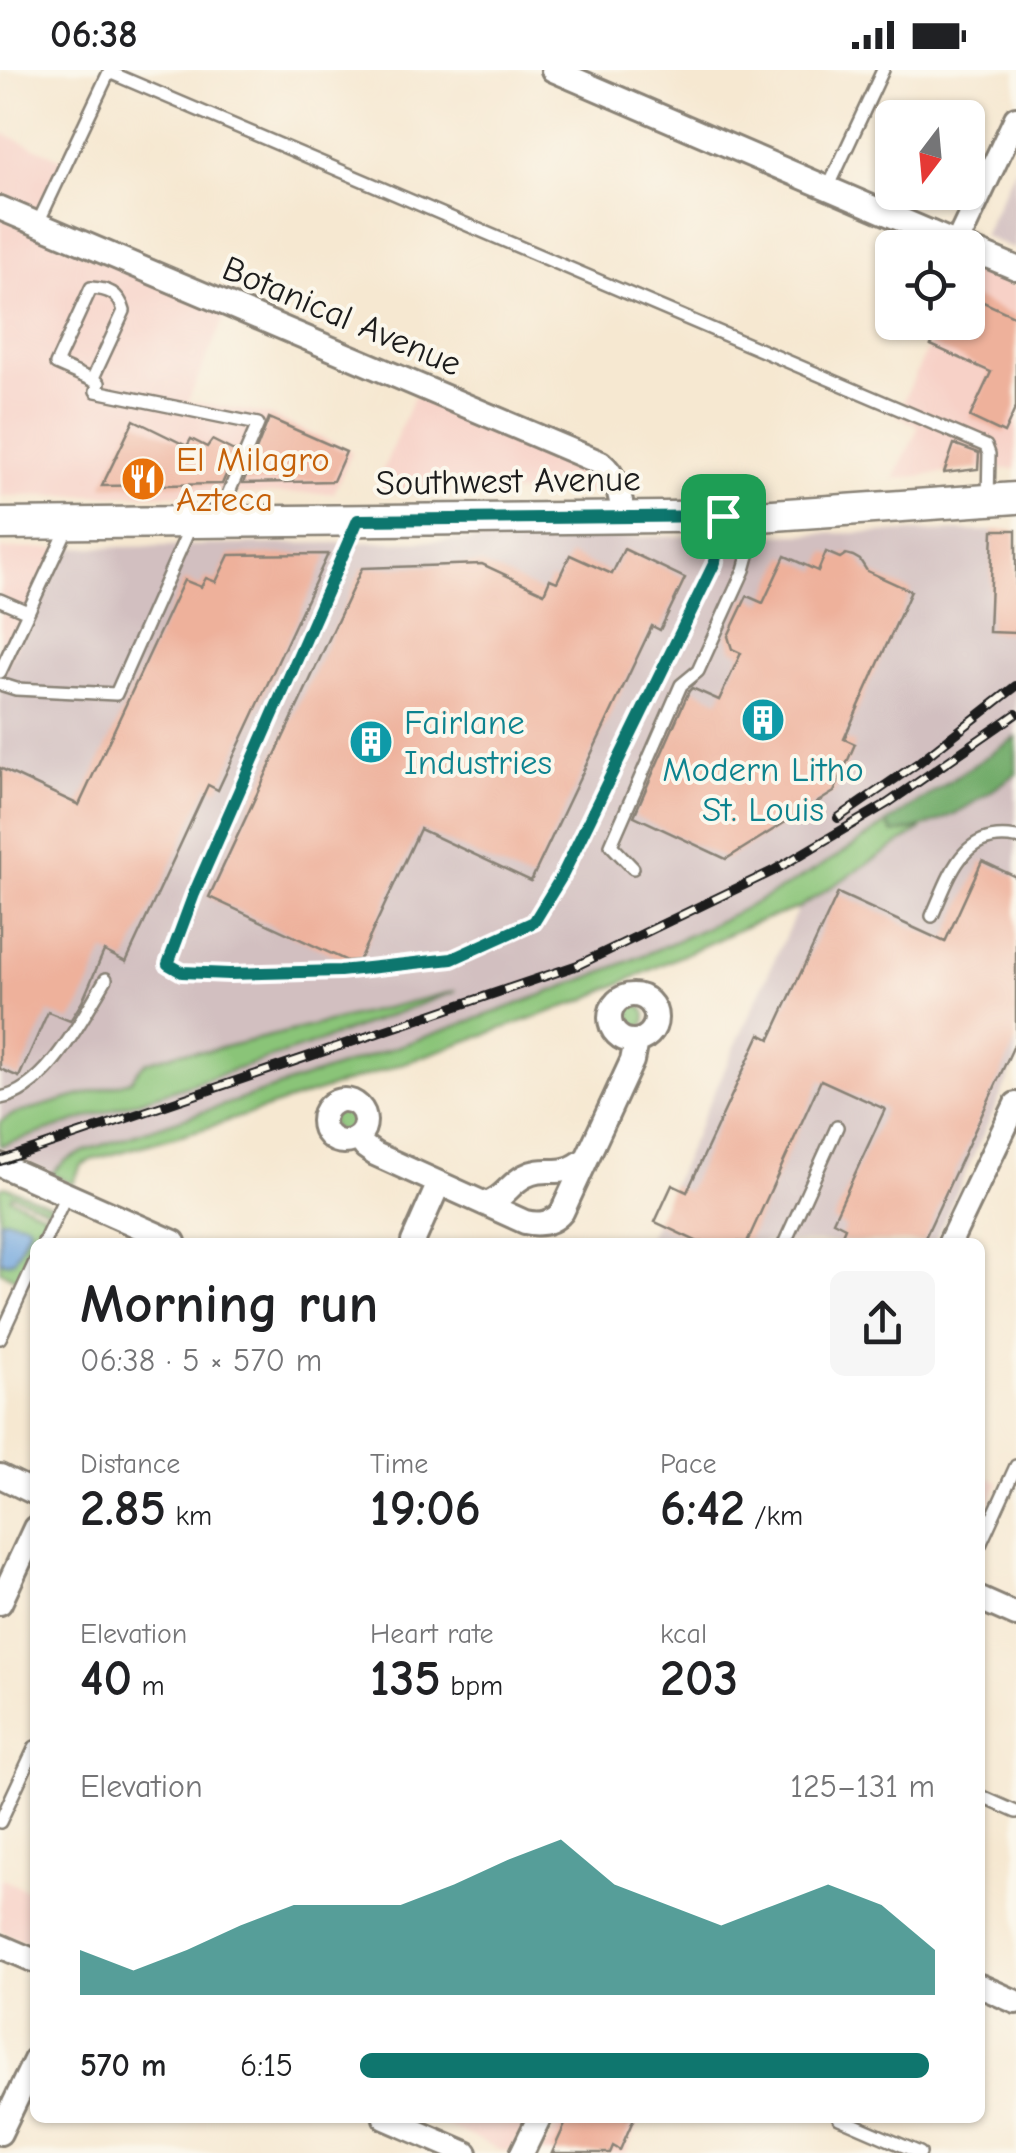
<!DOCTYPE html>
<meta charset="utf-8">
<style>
:root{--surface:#fff;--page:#f6f6f6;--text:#202124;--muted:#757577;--accent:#0f766e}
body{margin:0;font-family:"Comic Neue",sans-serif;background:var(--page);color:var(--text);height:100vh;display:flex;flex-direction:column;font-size:38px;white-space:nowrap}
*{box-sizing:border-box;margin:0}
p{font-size:32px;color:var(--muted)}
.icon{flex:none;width:55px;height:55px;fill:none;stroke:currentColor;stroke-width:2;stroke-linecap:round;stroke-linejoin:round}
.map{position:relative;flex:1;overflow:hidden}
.panel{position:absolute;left:30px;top:1168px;width:955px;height:885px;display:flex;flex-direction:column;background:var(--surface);border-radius:15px;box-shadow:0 2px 8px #0004}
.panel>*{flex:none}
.needle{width:65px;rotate:196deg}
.buttons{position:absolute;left:875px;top:30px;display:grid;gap:20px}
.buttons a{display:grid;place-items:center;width:110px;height:110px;border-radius:15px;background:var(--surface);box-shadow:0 2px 8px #0004;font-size:50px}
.pin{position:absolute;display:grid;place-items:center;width:85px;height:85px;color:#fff;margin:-42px;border-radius:20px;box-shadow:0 5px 15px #0006}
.round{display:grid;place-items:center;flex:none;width:105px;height:105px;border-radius:15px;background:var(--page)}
.summary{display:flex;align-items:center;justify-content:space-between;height:170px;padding:0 50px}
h1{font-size:55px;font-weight:600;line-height:75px}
.metrics{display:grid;grid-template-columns:repeat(3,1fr);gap:15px;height:170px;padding:10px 50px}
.metrics div{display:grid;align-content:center}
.metrics b{font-size:50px;font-weight:600}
.metrics small{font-size:28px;font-weight:400}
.metrics p{font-size:28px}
.chart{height:280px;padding:20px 50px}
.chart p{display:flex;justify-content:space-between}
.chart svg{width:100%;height:180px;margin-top:10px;fill:var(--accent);opacity:.7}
ul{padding:0 50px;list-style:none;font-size:32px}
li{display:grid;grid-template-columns:160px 120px 1fr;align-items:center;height:75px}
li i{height:25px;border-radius:12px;background:var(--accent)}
.status{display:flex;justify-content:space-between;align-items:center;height:70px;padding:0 50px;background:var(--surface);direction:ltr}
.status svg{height:28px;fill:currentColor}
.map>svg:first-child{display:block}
.built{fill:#f7d1c7}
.industrial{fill:#d2bfc0}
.green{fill:#8ac478;stroke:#53704a;stroke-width:2.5}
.forest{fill:#6faa68;stroke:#466342;stroke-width:2.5}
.water{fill:#70a5dd;stroke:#46607c;stroke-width:2.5}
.building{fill:#eeb19b}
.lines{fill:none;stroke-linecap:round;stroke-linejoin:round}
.service-casing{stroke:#898276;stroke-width:16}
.minor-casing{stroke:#898276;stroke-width:28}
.tertiary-casing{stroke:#898276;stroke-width:35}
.service{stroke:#fff;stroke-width:11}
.minor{stroke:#fff;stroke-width:22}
.tertiary{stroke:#fff;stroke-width:30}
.rail-casing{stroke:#1c1c1c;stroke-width:10}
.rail{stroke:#fbf7ec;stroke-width:6;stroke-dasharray:19;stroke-linecap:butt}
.route-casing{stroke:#fff;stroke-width:20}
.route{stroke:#0f766e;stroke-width:12}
.labels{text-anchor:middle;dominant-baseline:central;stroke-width:8;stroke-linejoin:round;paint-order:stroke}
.street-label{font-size:35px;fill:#1c1c1c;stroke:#fbf7ec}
.food-label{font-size:35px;fill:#c56008;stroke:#fbf7ec;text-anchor:start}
.culture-label{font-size:35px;fill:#0d838f;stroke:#fbf7ec;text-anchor:start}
</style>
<div class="status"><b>06:38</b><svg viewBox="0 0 49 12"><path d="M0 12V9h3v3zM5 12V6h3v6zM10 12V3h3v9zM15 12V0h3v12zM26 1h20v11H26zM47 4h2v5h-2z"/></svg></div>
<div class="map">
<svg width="1016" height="2083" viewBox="0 0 1016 2083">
<rect width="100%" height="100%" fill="#fbf7ec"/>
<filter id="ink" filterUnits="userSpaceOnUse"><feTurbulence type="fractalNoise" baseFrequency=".01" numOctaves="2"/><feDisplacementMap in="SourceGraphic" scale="20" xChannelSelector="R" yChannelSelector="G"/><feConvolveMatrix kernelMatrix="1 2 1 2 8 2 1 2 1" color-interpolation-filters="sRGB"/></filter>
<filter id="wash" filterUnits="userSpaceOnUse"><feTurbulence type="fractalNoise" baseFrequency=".0048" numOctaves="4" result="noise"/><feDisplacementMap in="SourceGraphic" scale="40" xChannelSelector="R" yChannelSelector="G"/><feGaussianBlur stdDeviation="2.25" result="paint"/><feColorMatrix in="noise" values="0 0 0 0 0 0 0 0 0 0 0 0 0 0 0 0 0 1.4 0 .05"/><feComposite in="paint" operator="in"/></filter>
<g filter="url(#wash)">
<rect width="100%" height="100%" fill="#f6e8d1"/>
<path class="built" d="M0,62L64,90L39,141L0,124Z
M0,147L226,244L188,331L269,345L352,381L334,423L0,426Z
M968,196L1016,217V399H978L894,409L919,356L897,345L939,253L968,252Z
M414,326L596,404L601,409L600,416L596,422L373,423Z
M64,478L0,610V479Z
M980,1404L999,1412L980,1454Z
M0,1808L35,1824V1877L0,1861Z
M428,2048H529L512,2080L504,2081Z
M560,2048H641L625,2083H541Z"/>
<path class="industrial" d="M1016,95V180L983,166Z
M962,461H1016V667L844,783L757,833L658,880L528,931L314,1006L87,1080L66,1090L51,1104L0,1078V1076L307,976L444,925L312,957L11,1045L0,1052V610L64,478Z
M1016,704V992L934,1172H646L798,838L922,759L952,746Z"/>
<path class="green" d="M887,753L893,763L922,759L798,838L751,854L584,930L372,1004L206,1058L92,1090L81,1095L73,1114L51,1104L66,1090L87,1080C213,1039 338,998 462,954C610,902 758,845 887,753Z
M456,921L307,976L0,1076V1052L14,1044L131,1011L138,1000L147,992L179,982L208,981Z
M620 947a13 13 0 1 1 26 0a13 13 0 1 1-26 0Z
M331 1050a13 13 0 1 1 26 0a13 13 0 1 1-26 0Z
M5,1116L52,1135L50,1140L12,1124L10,1128L48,1145L19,1210L0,1201V1118Z"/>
<path class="forest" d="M1016,667V704C973,733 946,756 893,763L887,753Z"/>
<path class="water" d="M6,1149L27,1153L29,1158L14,1190L7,1193L0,1190V1150Z"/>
<g id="blocks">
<path class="building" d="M968,225L1016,247V337L1004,363L970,347L991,302L931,275L941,252H968Z
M269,348L346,382L333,411L243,413Z
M134,350L187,376L191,369L207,377L212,370L236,382L222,414L102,416Z
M954,374L979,383L978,399L944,403Z
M993,460H1016V563L989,562Z
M624,479L685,508L660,560L652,556L531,811L420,759L359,890L347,891L209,827L362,498L482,494L544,523L550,509L557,512L570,485L612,504Z
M826,482L840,488L846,484L853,486L860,490L867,501L911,521L844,669L855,674L834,722L726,789L634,746L689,621L692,618L719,630L741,583L732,579L728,566L747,526L763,533L785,486L818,501Z
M328,484L218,720L208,715L126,892L104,881L82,932L70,951L48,942L19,1007L0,999V698L79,735L184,510L201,517L206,508L216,512L229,485Z
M982,791L1016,807V971L923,1172H848L840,1169L845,1157L833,1151L885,1039L821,1010L747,1172H698L655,1152L672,1115L687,1122L760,964L770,969L838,823L945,872Z
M568,2048H634L620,2080L613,2076L610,2083H552Z"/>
</g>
</g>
<g filter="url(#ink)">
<use href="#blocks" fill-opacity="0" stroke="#898276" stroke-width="2.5"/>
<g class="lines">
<defs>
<path id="service" d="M109,2L986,376L989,384L988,429
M828,118L883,0
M37,155L110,0
M92,310L124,241C119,223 108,219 91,218L56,294L99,313L96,321L258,354L218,448
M356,453C296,601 223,744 168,894L182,902L229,904L340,901L453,889L534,852L562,806L715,491L722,450
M0,530L28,542
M0,602L68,457
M0,614L16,619L116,624L191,455
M633,798L611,775L681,615L698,601L744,500L758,450
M932,846C950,806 962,758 1016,768
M0,1028C47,1021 83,946 106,909
M44,1172L66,1125
M785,1172L837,1057
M0,1268L35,1192
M980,1475L1016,1396
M980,1726L1016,1742
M0,1752L35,1677
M839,2048L920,2083"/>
<path id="minor" d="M553,0L967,178
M0,138L601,393C618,407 620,426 624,447
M957,173L1016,48
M968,178L1016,198
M610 948a23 23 0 1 1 46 0a23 23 0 1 1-46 0Z
M323 1051a21 21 0 1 1 42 0a21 21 0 1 1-42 0Z
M358,1067L365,1077L375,1084L525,1152C539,1155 552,1154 562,1142L632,991L636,971
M0,1095L174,1172
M485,1134C504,1129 509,1114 525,1106C548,1094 559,1111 587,1088
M413,1172L439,1113
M950,1172L1016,1034
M0,1406L35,1423
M980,1529L1016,1545
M0,1533L35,1458
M0,1876L35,1891
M980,1916L1016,1932
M385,2048L466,2083
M0,2063L35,1990
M522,2083L539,2048"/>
<path id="tertiary" d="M0,454L759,446L1016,428"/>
</defs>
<use href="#service" class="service-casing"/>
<use href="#minor" class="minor-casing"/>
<use href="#tertiary" class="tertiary-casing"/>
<use href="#service" class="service"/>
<use href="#minor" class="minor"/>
<use href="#tertiary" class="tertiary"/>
<defs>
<path id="rail" d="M838,748L918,693L1016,616
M0,1091L578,895L773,801L888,733L1016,644"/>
</defs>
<use href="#rail" class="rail-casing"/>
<use href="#rail" class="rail"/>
</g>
</g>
<g class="lines" filter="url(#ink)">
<defs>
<path id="route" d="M723,446L715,492L562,806L534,852L452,889L340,901L229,904L182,902L168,894L194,824L358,450Z"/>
</defs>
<use href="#route" class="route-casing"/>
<use href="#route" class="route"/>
</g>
<defs>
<symbol id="restaurant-disc" viewBox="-11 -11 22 22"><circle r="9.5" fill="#e8710a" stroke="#fbf7ec"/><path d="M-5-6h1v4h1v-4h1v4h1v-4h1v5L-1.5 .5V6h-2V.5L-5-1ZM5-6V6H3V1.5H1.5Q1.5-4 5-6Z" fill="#fff"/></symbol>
<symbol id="building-disc" viewBox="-11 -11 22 22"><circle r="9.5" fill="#0f9aa8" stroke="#fbf7ec"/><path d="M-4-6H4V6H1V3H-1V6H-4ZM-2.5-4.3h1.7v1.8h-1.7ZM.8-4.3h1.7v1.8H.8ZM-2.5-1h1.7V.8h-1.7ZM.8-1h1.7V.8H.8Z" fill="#fff"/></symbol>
</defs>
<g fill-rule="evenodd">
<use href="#restaurant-disc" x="118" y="384" width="50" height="50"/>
<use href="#building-disc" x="738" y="625" width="50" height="50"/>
<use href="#building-disc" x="346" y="647" width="50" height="50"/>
</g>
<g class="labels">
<g class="street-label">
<text transform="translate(342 246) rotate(23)">Botanical Avenue</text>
<text transform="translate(508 411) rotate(-1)">Southwest Avenue</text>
</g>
<g class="food-label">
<text x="176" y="389">El Milagro<tspan x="176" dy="40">Azteca</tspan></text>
</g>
<g class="culture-label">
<text x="404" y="652">Fairlane<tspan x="404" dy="40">Industries</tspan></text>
<text x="763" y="699" text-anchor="middle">Modern Litho<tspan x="763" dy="40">St. Louis</tspan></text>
</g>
</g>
</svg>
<div class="buttons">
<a><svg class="needle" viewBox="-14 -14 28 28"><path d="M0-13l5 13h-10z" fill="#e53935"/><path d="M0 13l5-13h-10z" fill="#757577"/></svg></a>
<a><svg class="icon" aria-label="locate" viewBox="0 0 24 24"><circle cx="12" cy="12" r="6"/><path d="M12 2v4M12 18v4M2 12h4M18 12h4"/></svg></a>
</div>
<div class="pin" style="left:723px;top:446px;background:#1e9e55"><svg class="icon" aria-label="arrive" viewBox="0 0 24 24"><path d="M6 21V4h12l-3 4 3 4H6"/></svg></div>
<section class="panel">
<div class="summary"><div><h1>Morning run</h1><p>06:38 · 5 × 570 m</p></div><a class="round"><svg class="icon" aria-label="share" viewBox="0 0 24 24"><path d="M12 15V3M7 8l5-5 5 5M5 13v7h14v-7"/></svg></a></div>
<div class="metrics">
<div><p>Distance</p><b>2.85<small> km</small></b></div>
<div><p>Time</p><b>19:06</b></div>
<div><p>Pace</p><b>6:42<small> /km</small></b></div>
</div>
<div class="metrics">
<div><p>Elevation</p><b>40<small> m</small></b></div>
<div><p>Heart rate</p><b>135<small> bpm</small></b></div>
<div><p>kcal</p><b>203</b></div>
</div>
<div class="chart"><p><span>Elevation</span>125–131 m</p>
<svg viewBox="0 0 160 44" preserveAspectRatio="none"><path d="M0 44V33L10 38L20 33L30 27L40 22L50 22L60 22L70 17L80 11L90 6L100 17L110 22L120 27L130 22L140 17L150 22L160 33V44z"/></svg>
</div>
<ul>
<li><b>570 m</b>6:15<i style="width:99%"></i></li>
</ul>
</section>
</div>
